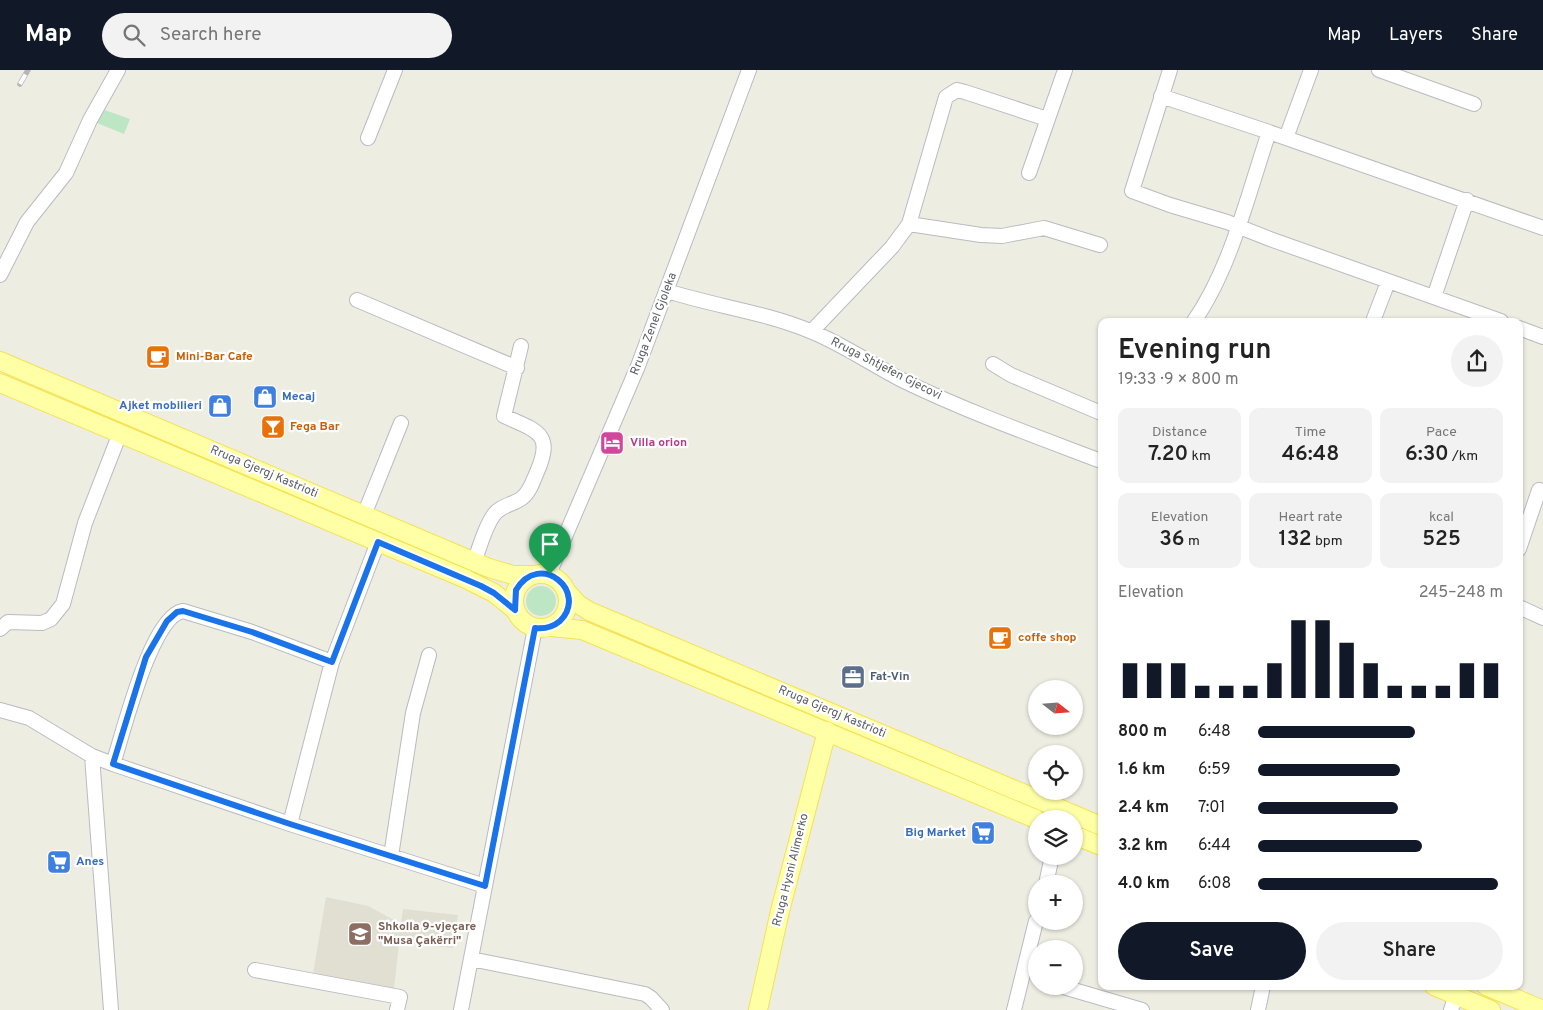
<!DOCTYPE html>
<meta charset="utf-8">
<style>
:root{--surface:#fff;--page:#f2f2f2;--text:#222;--muted:#767676;--accent:#111827}
body{margin:0;font-family:Overpass,sans-serif;background:var(--page);color:var(--text);height:100vh;display:flex;flex-direction:column;font-size:19px;white-space:nowrap}
*{box-sizing:border-box;margin:0}
p{font-size:16px;color:var(--muted)}
.icon{flex:none;width:28px;height:28px;fill:none;stroke:currentColor;stroke-width:2;stroke-linecap:round;stroke-linejoin:round}
.map{position:relative;flex:1;overflow:hidden}
.panel{position:absolute;left:1098px;top:248px;width:425px;height:672px;display:flex;flex-direction:column;background:var(--surface);border-radius:10px;box-shadow:0 1px 4px #0004}
.panel>*{flex:none}
.needle{width:32px;rotate:107deg}
.tools{position:absolute;left:1028px;top:610px;display:grid;gap:10px}
.tools a{display:grid;place-items:center;width:55px;height:55px;border-radius:50%;background:var(--surface);box-shadow:0 1px 4px #0004;font-size:25px}
.pin{position:absolute;display:grid;place-items:center;width:42px;height:42px;color:#fff;margin:-51px -21px;border-radius:50% 50% 50% 0;rotate:-45deg;box-shadow:0 0 5px #0007}
.pin .icon{rotate:45deg}
.round{display:grid;place-items:center;flex:none;width:52px;height:52px;border-radius:26px;background:var(--page)}
.overview{display:flex;align-items:center;justify-content:space-between;height:85px;padding:0 20px}
h1{font-size:28px;font-weight:600;line-height:38px}
.metrics{display:grid;grid-template-columns:repeat(3,1fr);gap:8px;height:85px;padding:5px 20px}
.metrics div{display:grid;align-content:center;border-radius:10px;background:var(--page);text-align:center}
.metrics b{font-size:21px;font-weight:600}
.metrics small{font-size:14px;font-weight:400}
.metrics p{font-size:14px}
.chart{height:140px;padding:10px 20px}
.chart p{display:flex;justify-content:space-between}
.chart svg{width:100%;height:90px;margin-top:5px;stroke:var(--accent);stroke-width:6}
.action{display:flex;gap:10px;margin-top:auto;padding:10px 20px}
.action a{flex:1;height:58px;border-radius:30px;background:var(--accent);color:#fff;font-size:20px;font-weight:600;line-height:58px;text-align:center}
.action a+a{background:var(--page);color:var(--text)}
ul{padding:0 20px;list-style:none;font-size:16px}
li{display:grid;grid-template-columns:80px 60px 1fr;align-items:center;height:38px}
li i{height:12px;border-radius:6px;background:var(--accent)}
header{display:flex;align-items:center;gap:30px;box-sizing:border-box;height:70px;padding:0 25px;background:var(--accent);color:#fff}
header strong{font-size:24px}
nav{display:flex;gap:28px;margin-inline-start:auto;font-size:18px}
.search{width:350px;height:45px;background:var(--page);display:flex;align-items:center;gap:12px;box-sizing:border-box;padding:0 18px;border-radius:28px;color:var(--muted);font-size:19px}
.map>svg:first-child{display:block}
.education{fill:#e0dfd2}
.green{fill:#bde6c4}
.lines{fill:none;stroke-linecap:round;stroke-linejoin:round}
.minor-casing{stroke:#b9bbc1;stroke-width:16}
.major-casing{stroke:#f5e253;stroke-width:20}
.minor{stroke:#fff;stroke-width:14}
.major{stroke:#ffffa5;stroke-width:18}
.rail-casing{stroke:#b5b6b6;stroke-width:5.5}
.rail{stroke:#fff;stroke-width:4;stroke-dasharray:11;stroke-linecap:butt}
.route-casing{stroke:#fff;stroke-width:10}
.route{stroke:#1a73e8;stroke-width:6}
.labels{text-anchor:middle;dominant-baseline:central;stroke-width:4.5;stroke-linejoin:round;paint-order:stroke}
.street-label{font-size:12px;fill:#5a5d63;stroke:#fff}
.food-label{font-size:12px;font-weight:bold;fill:#c56008;stroke:#fff;text-anchor:start}
.shop-label{font-size:12px;font-weight:bold;fill:#366cbe;stroke:#fff;text-anchor:start}
.hotel-label{font-size:12px;font-weight:bold;fill:#b23c85;stroke:#fff;text-anchor:start}
.service-label{font-size:12px;font-weight:bold;fill:#4e5e75;stroke:#fff;text-anchor:start}
.education-label{font-size:12px;font-weight:bold;fill:#785e54;stroke:#fff;text-anchor:start}
</style>
<header>
<strong>Map</strong>
<div class="search"><svg class="icon" aria-label="search" viewBox="0 0 24 24"><circle cx="10" cy="10" r="6"/><path d="M15 15l6 6"/></svg>Search here</div>
<nav><a>Map</a><a>Layers</a><a>Share</a></nav>
</header>
<div class="map">
<svg width="1543" height="940" viewBox="0 0 1543 940">
<rect width="100%" height="100%" fill="#eeede2"/>
<path class="education" d="M326,827L368,836L401,854L403,839L458,845L453,878L399,873L394,919L313,904Z"/>
<path class="green" d="M102,39L130,49L124,64L97,53Z
M526 531a15 15 0 1 1 30 0a15 15 0 1 1-30 0Z"/>
<g class="lines">
<defs>
<path id="minor" d="M1170,0L1132,121L1170,135L1227,152L1270,169L1501,251
M1311,0L1286,68L1543,158
M1379,0L1474,34
M1161,26L1269,62
M368,68L395,0
M1029,103L1065,0
M909,154L981,165L1002,166L1044,158L1100,175
M0,205L27,152L66,103L90,50L118,0
M667,221C714,236 764,242 810,261C843,274 872,295 904,311C968,342 1035,366 1101,391
M1434,227L1467,130
M357,230L517,298
M1194,251C1231,198 1248,124 1269,62L1286,68
M1373,251L1388,212
M1519,258L1543,267
M812,261L892,177L909,154L946,27L957,20L965,22L1047,49
M993,294L1011,305L1101,343
M364,445L401,353
M1519,479L1539,420L1543,421
M474,492C480,477 484,459 493,446C500,435 513,435 522,428C530,422 533,411 537,402C554,363 537,361 504,346L521,276
M549,504L638,296L749,0
M1519,537L1543,548
M0,559L8,552L42,553L51,549L63,534L85,453L120,363
M0,640L29,648L92,686L113,694L290,754L485,816
M92,686L111,940
M113,694C123,664 151,546 183,541L252,562L332,592
M290,754L332,592L378,472
M391,786L413,643L429,585
M1046,814L1052,786
M471,889L645,924L651,928L662,940
M255,900L400,927L397,940
M1060,916L1142,940
M461,940L535,558
M1014,940L1036,851
M1258,940L1263,916
M1451,940L1456,925"/>
<path id="major" d="M0,291L489,498L513,505H530
M0,313L466,509L494,523L515,540
M514 531a27 27 0 1 1 54 0a27 27 0 1 1-54 0Z
M568,523L578,534L589,541L1101,756
M551,557L582,560L1036,749
M1074,765L1101,776
M1434,916L1491,940
M1486,916L1543,940
M758,940L780,841L827,661"/>
</defs>
<use href="#minor" class="minor-casing"/>
<use href="#major" class="major-casing"/>
<use href="#minor" class="minor"/>
<use href="#major" class="major"/>
<defs>
<path id="rail" d="M20,14L28,0"/>
</defs>
<use href="#rail" class="rail-casing"/>
<use href="#rail" class="rail"/>
</g>
<g class="lines">
<defs>
<path id="route" d="M378,472L481,516L494,523L515,540L516,520C540,480 589,522 560,551C553,557 544,559 535,558L485,816L290,754L113,694L146,587L167,551L177,542L183,541L252,562L332,592Z"/>
</defs>
<use href="#route" class="route-casing"/>
<use href="#route" class="route"/>
</g>
<defs>
<symbol id="cafe-square" viewBox="-11 -11 22 22"><rect x="-9" y="-9" width="18" height="18" rx="4" fill="#e8710a" stroke="#fff"/><path d="M-5.5-4.5H6V0H3Q3 3.5 0 3.5H-2.5Q-5.5 3.5-5.5 0ZM3-3.2v2h1.7v-2ZM-6 4.5H4V6H-6Z" fill="#fff"/></symbol>
<symbol id="shop-square" viewBox="-11 -11 22 22"><rect x="-9" y="-9" width="18" height="18" rx="4" fill="#3f7fe0" stroke="#fff"/><path d="M-5-2.5h2.3a2.7 3.5 0 0 1 5.4 0H5L5.5 6h-11ZM-1.5-2.5h3a1.5 2.3 0 0 0-3 0Z" fill="#fff"/></symbol>
<symbol id="bar-square" viewBox="-11 -11 22 22"><rect x="-9" y="-9" width="18" height="18" rx="4" fill="#e8710a" stroke="#fff"/><path d="M-6-5H6L.8 .8V4.5H3.5V6h-7V4.5H-.8V.8Z" fill="#fff"/></symbol>
<symbol id="hotel-square" viewBox="-11 -11 22 22"><rect x="-9" y="-9" width="18" height="18" rx="4" fill="#d1479c" stroke="#fff"/><path d="M-6-4.5h1.5V1H6V5H4.5V3h-9V5H-6ZM-4 0a1.8 1.8 0 1 1 3.6 0ZM.5 0V-2.5h3Q6-2.5 6 0Z" fill="#fff"/></symbol>
<symbol id="office-square" viewBox="-11 -11 22 22"><rect x="-9" y="-9" width="18" height="18" rx="4" fill="#5c6f8a" stroke="#fff"/><path d="M-6-3h4V-5.5h4V-3h4V5H-6ZM-1-4.5V-3h2v-1.5ZM-6 0V1H6V0Z" fill="#fff"/></symbol>
<symbol id="supermarket-square" viewBox="-11 -11 22 22"><rect x="-9" y="-9" width="18" height="18" rx="4" fill="#3f7fe0" stroke="#fff"/><path d="M-6-5.5h2.5l.6 2H6L4.5 2H-2.5L-4.4-4H-6ZM-1.5 3.2a1.3 1.3 0 1 0 .1 0ZM3 3.2a1.3 1.3 0 1 0 .1 0Z" fill="#fff"/></symbol>
<symbol id="school-square" viewBox="-11 -11 22 22"><rect x="-9" y="-9" width="18" height="18" rx="4" fill="#8d6e63" stroke="#fff"/><path d="M0-5L7-2L0 1L-7-2ZM-4 1L0 2.5L4 1V4Q0 6-4 4Z" fill="#fff"/></symbol>
</defs>
<g fill-rule="evenodd">
<use href="#cafe-square" x="144" y="273" width="28" height="28"/>
<use href="#shop-square" x="251" y="313" width="28" height="28"/>
<use href="#shop-square" x="206" y="322" width="28" height="28"/>
<use href="#bar-square" x="259" y="343" width="28" height="28"/>
<use href="#hotel-square" x="598" y="359" width="28" height="28"/>
<use href="#cafe-square" x="986" y="554" width="28" height="28"/>
<use href="#office-square" x="839" y="593" width="28" height="28"/>
<use href="#supermarket-square" x="969" y="749" width="28" height="28"/>
<use href="#supermarket-square" x="45" y="778" width="28" height="28"/>
<use href="#school-square" x="346" y="850" width="28" height="28"/>
</g>
<g class="labels">
<g class="street-label">
<text transform="translate(654 254) rotate(-69)">Rruga Zenel Gjoleka</text>
<text transform="translate(886 299) rotate(27)">Rruga Shtjefen Gjecovi</text>
<text transform="translate(264 402) rotate(23)">Rruga Gjergj Kastrioti</text>
<text transform="translate(832 642) rotate(23)">Rruga Gjergj Kastrioti</text>
<text transform="translate(791 800) rotate(-76)">Rruga Hysni Alimerko</text>
</g>
<g class="food-label">
<text x="176" y="287">Mini-Bar Cafe</text>
<text x="290" y="357">Fega Bar</text>
<text x="1018" y="568">coffe shop</text>
</g>
<g class="shop-label">
<text x="282" y="327">Mecaj</text>
<text x="202" y="336" text-anchor="end">Ajket mobilieri</text>
<text x="966" y="763" text-anchor="end">Big Market</text>
<text x="76" y="792">Anes</text>
</g>
<g class="hotel-label">
<text x="630" y="373">Villa orion</text>
</g>
<g class="service-label">
<text x="870" y="607">Fat-Vin</text>
</g>
<g class="education-label">
<text x="378" y="857">Shkolla 9-vjeçare<tspan x="378" dy="14">"Musa Çakërri"</tspan></text>
</g>
</g>
</svg>
<div class="tools">
<a><svg class="needle" viewBox="-14 -14 28 28"><path d="M0-13l5 13h-10z" fill="#e53935"/><path d="M0 13l5-13h-10z" fill="#767676"/></svg></a>
<a><svg class="icon" aria-label="locate" viewBox="0 0 24 24"><circle cx="12" cy="12" r="6"/><path d="M12 2v4M12 18v4M2 12h4M18 12h4"/></svg></a>
<a><svg class="icon" aria-label="layers" viewBox="0 0 24 24"><path d="M12 4l9 5-9 5-9-5zM3 14l9 5 9-5"/></svg></a>
<a>+</a>
<a>−</a>
</div>
<div class="pin" style="left:550px;top:504px;background:#1e9e55"><svg class="icon" aria-label="arrive" viewBox="0 0 24 24"><path d="M6 21V4h12l-3 4 3 4H6"/></svg></div>
<section class="panel">
<div class="overview"><div><h1>Evening run</h1><p>19:33 · 9 × 800 m</p></div><a class="round"><svg class="icon" aria-label="share" viewBox="0 0 24 24"><path d="M12 15V3M7 8l5-5 5 5M5 13v7h14v-7"/></svg></a></div>
<div class="metrics">
<div><p>Distance</p><b>7.20<small> km</small></b></div>
<div><p>Time</p><b>46:48</b></div>
<div><p>Pace</p><b>6:30<small> /km</small></b></div>
</div>
<div class="metrics">
<div><p>Elevation</p><b>36<small> m</small></b></div>
<div><p>Heart rate</p><b>132<small> bpm</small></b></div>
<div><p>kcal</p><b>525</b></div>
</div>
<div class="chart"><p><span>Elevation</span>245–248 m</p>
<svg viewBox="0 0 160 44" preserveAspectRatio="none"><path d="M5 44V27M15 44V27M25 44V27M35 44V38M45 44V38M55 44V38M65 44V27M75 44V6M85 44V6M95 44V17M105 44V27M115 44V38M125 44V38M135 44V38M145 44V27M155 44V27"/></svg>
</div>
<ul>
<li><b>800 m</b>6:48<i style="width:64%"></i></li>
<li><b>1.6 km</b>6:59<i style="width:58%"></i></li>
<li><b>2.4 km</b>7:01<i style="width:57%"></i></li>
<li><b>3.2 km</b>6:44<i style="width:67%"></i></li>
<li><b>4.0 km</b>6:08<i style="width:98%"></i></li>
</ul>
<div class="action"><a>Save</a><a>Share</a></div>
</section>
</div>
